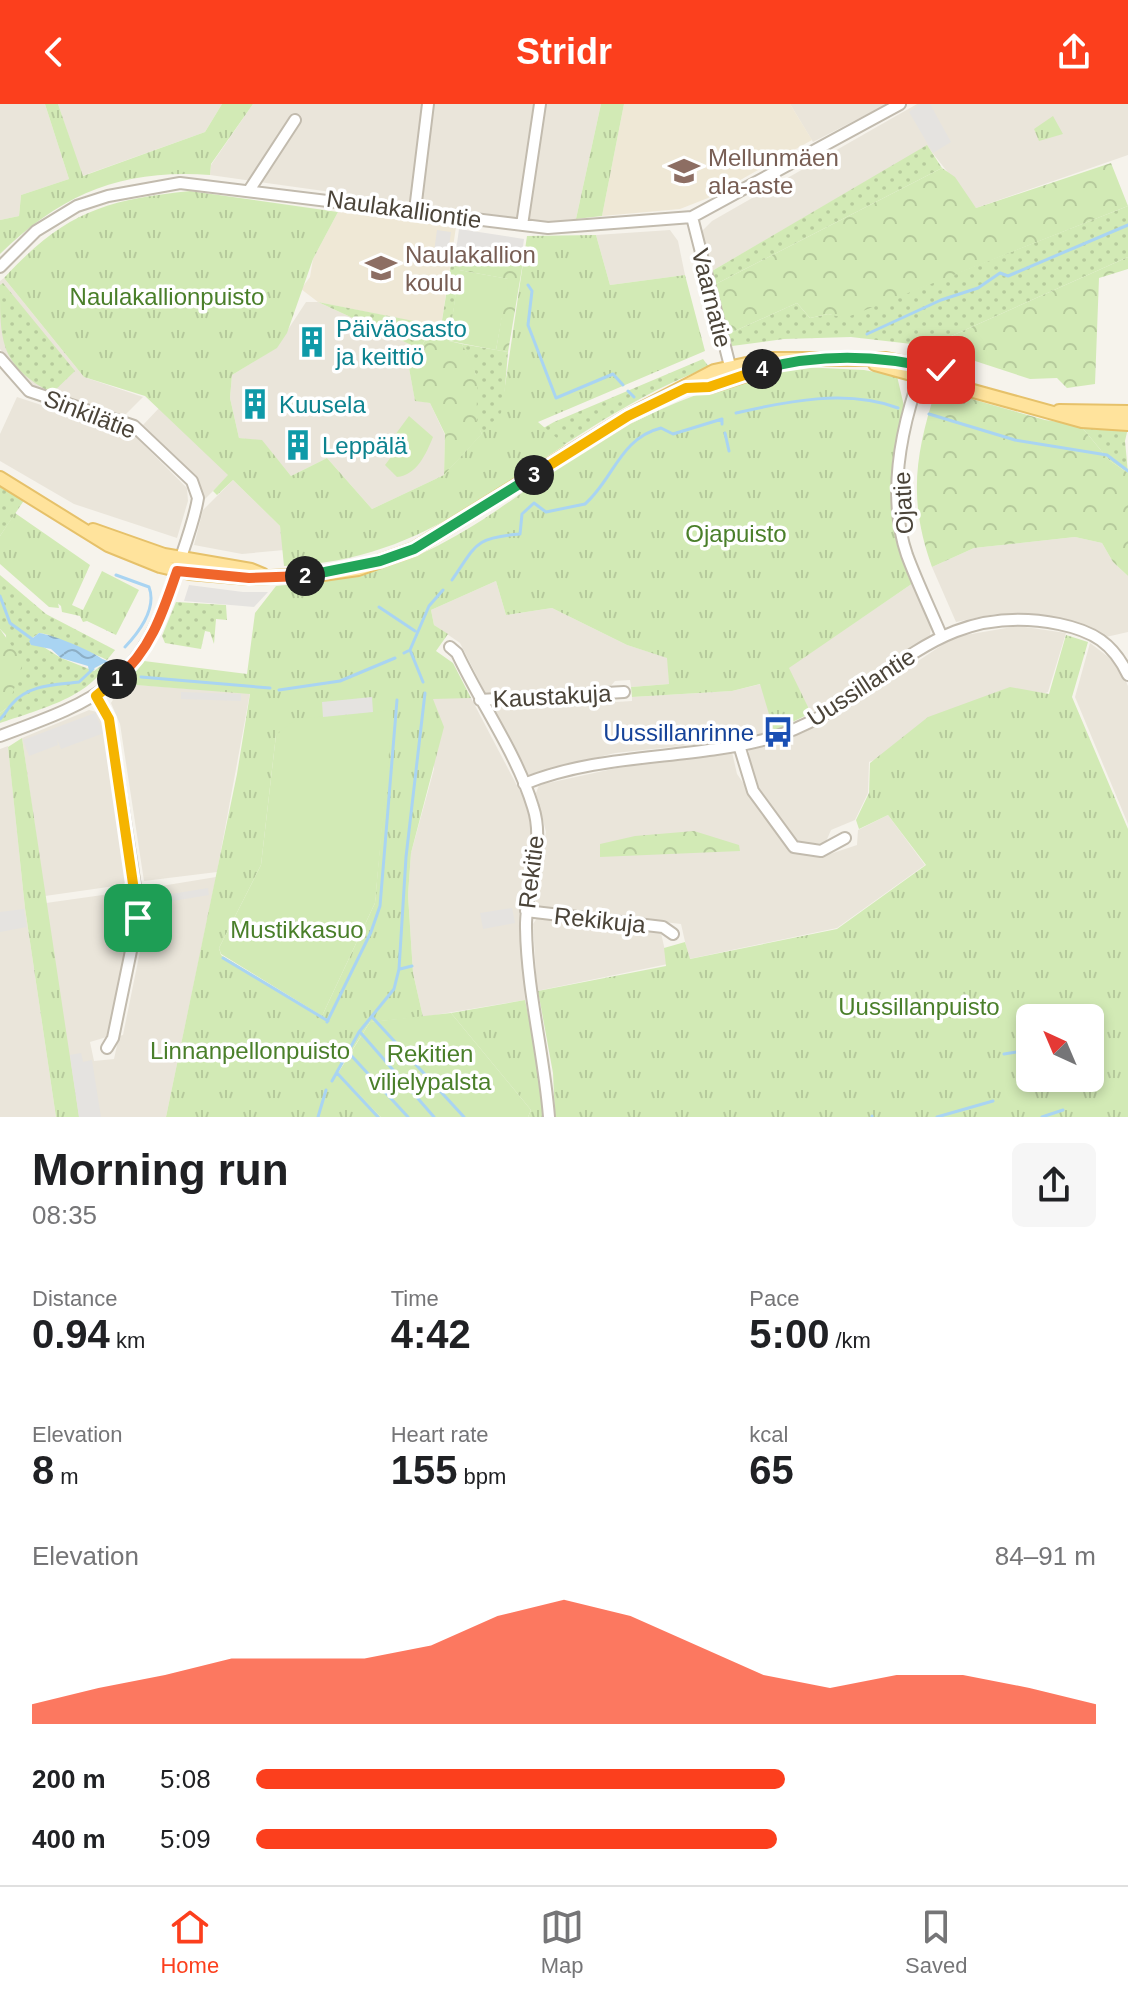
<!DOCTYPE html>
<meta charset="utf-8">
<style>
:root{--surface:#fff;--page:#f6f6f6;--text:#202124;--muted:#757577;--line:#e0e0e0;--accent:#fc3f1d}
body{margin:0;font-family:Arial,sans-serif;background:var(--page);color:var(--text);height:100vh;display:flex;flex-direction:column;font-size:30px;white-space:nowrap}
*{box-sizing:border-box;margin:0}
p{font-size:26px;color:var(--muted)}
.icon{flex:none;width:44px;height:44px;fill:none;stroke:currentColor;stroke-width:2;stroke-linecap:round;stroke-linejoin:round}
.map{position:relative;height:1013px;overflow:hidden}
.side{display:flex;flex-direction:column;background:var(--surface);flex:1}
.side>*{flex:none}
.needle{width:52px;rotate:316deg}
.controls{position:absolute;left:1016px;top:900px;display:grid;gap:16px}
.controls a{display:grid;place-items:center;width:88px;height:88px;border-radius:12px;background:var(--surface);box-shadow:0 4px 12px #0003;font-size:40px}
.pin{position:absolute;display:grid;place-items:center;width:68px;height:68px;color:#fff;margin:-34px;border-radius:16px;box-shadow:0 4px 12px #0006}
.km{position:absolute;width:40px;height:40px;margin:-20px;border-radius:50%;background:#222;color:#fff;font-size:22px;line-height:40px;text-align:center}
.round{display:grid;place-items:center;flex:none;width:84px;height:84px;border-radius:12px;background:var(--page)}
.summary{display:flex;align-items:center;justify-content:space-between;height:136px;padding:0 32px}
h1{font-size:44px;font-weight:700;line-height:60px}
.metrics{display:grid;grid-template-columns:repeat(3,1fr);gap:12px;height:136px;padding:8px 32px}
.metrics div{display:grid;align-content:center}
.metrics b{font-size:40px;font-weight:700}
.metrics small{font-size:22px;font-weight:400}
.metrics p{font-size:22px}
.chart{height:224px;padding:16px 32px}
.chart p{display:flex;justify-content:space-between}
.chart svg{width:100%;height:144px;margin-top:8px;fill:var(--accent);opacity:.7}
ul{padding:0 32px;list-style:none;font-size:26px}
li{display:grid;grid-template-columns:128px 96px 1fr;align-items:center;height:60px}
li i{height:20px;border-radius:10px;background:var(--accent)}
header{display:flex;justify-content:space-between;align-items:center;height:104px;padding:0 32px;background:var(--accent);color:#fff;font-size:36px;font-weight:700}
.tabs{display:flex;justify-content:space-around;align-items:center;height:112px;border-top:2px solid var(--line);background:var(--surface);font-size:22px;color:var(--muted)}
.tabs a{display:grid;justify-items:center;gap:4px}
.tabs .selected{color:var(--accent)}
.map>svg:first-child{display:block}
.residential{fill:#eae5da}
.education{fill:#efe8d6}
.grass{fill:url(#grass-dots)}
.forest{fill:url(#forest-crowns)}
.park{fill:url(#park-tufts);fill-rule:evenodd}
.garden{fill:#d2eab5}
.parking{fill:#e5e3e0}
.water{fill:url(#water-waves)}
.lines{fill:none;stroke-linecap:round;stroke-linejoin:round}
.stream{stroke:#a9d4f2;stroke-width:3}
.minor-casing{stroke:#c2bbae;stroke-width:14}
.major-casing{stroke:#e6c16a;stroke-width:16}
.minor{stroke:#fff;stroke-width:10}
.major{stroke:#ffe39c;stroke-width:12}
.split-1-casing{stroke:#fff;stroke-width:16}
.split-2-casing{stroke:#fff;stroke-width:16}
.split-3-casing{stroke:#fff;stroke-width:16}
.split-4-casing{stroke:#fff;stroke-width:16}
.split-5-casing{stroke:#fff;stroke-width:16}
.split-1{stroke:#f5b400;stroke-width:10}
.split-2{stroke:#f0652b;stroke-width:10}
.split-3{stroke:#22a559;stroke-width:10}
.split-4{stroke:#f5b400;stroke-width:10}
.split-5{stroke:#22a559;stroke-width:10}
.labels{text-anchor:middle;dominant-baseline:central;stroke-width:7;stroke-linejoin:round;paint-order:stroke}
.education-label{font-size:24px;fill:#785e54;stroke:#fff;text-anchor:start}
.street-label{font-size:24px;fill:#4b4439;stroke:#fff}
.park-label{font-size:24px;fill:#4a7f2a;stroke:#fff}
.culture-label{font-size:24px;fill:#0d838f;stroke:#fff;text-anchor:start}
.transit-label{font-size:24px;fill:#164399;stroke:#fff;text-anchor:end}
</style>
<header><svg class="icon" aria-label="back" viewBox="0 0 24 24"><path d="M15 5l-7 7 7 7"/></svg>Stridr<svg class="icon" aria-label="share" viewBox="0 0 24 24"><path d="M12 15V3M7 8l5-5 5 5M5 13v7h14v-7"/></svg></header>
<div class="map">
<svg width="1128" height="1013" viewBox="0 0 1128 1013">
<defs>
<pattern id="grass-dots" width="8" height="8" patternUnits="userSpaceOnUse" patternTransform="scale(2)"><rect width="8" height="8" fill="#d2eab5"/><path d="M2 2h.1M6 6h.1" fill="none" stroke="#b6ca9c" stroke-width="1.8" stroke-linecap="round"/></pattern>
<pattern id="forest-crowns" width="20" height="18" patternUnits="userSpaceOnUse" patternTransform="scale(2)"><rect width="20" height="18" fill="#d2eab5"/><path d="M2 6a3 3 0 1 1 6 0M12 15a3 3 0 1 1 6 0" fill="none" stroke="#b6ca9c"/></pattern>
<pattern id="park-tufts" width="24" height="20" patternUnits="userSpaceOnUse" patternTransform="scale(2)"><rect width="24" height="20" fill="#d2eab5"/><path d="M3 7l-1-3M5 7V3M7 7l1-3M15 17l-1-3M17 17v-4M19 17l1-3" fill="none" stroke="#b6ca9c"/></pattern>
<pattern id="water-waves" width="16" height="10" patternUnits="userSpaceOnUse" patternTransform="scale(2)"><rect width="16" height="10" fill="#a9d4f2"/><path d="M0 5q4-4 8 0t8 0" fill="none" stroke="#8caec5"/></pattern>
</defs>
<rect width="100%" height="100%" fill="#f6f3ec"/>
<path class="residential" d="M0,0H45L69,75L21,91L19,112L0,116Z
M58,0H222L205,28L82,72Z
M253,0H601L576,115L546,118L210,71L211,61Z
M790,0H887L813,38Z
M917,0H1128V51L976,104L927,42L712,167L701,128L712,117Z
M670,126L678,137L685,171L610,181L596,131Z
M4,174L84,273L143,293L121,315L35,284L25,277L0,245V177Z
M306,198H318L420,245L409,264L415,296L430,299L445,331L444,371L372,405L327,354L291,372L262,337L239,334L230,294L232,271L276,244Z
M17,293L135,332L187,384L188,397L177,434L74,400L0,357V330Z
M160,303L229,371L202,398L198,376L143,321Z
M233,376L280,422L284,446L242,450L194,441L203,406Z
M1075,433L1102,439L1113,458L1128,472V528L1106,533L1069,517L1029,510H995L956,518L932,463L974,444Z
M496,477L506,511L552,504L627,541L668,554L669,580L631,583L630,576L615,577L609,584L486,590L460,539L434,521L431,506Z
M913,479L931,521L930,533L811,609L788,564Z
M1018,522L1066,529L1048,588L869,658L868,689L855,716L831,726L825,740L796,738L750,670L749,646L780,639L830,616L954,533Z
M1090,539L1119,561L1128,582V720L1075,593Z
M123,580L250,589L217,768L144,777L120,620L111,599Z
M761,580L774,627L728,637L615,649L527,671L494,606L496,600L610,594L616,598L632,597V593L732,587Z
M433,594H471L524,695L533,728L520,803L525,896L423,913L413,869L408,791L411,749L434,665Z
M89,606L97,608L104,623L126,778L122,781L45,792L22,634Z
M8,642L25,804L56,1013H0V645Z
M732,648L737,670L790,747L827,751L857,741L858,726L888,711L925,761L837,824L689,855L681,820L537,803L535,795L546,728L536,689L539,681L640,659Z
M216,773L166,1013H78L46,799L131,787L134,807L110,932L90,938L94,957L114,955L119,932L123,931L147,813L143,785Z
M537,814L661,829L668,860L537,887L533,820Z"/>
<path class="education" d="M624,0H790L812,36L708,94L680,105L602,112Z
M338,108L456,123L441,223L318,198L301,185L310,173L313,155Z"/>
<path class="grass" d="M927,41L942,64L716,180L712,167Z
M1128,102V153L929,242L851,233L784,235L732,242L728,230L797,199L810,214L828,210L845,213Z
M453,147L462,148L451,224L441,223Z
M3,179L75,267L52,289C0,261 0,238 0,181Z
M318,198L434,221L420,245Z
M462,240L508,248L501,330L444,371L482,330L476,319V271Z
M703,255L709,263C629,293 558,346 486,392L506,345L554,318Z
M1080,321L1128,324L1125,337L1128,369L1109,356Z
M0,380L25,395L0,432Z
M0,471L46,510L115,546L107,556C94,549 82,547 69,542C58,537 53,530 39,529L31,535L61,554L94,567L106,558C95,592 32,608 0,619V609L8,603L6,531L0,525Z
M176,498L226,501L227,516L216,515L214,540L210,528L205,527L201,545L165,539L162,532Z"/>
<path class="forest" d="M1111,59L1128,102L845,214L828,210L810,214L797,199L728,230L716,180L942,64L955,73L976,104Z
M462,148L523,158L508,248L496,246L508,175L459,166Z
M1128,153V165L1099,174L1095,280L1067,284L1057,274L1030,275L929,242Z
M434,221L451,224L449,237L462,240C467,250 473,260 476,271C481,291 471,309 482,330L444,371L445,330L430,299L415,297L409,264Z
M936,285L1045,316L1080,321L1109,356L1128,369V472L1113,458L1102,439L1075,433L974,444L932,463C908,396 915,351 936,285Z
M0,432L57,494L59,504L49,503L0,460Z
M0,525L23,558L8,603L0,609Z
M694,727L739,741L740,747L600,753V740L635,732Z"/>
<path class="park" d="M45,0H58L83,72L205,28L222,0H253L211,60L210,71C122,65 63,89 0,150V116L19,112L21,91L69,75Z
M601,0H624L602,112L576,115Z
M1053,12L1063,30L1039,37L1034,25Z
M190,87L338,108L313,155L287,229L277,244L232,271L230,294L239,334L262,336L291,372L327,354L372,405L444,371L501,309L527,132L596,131L610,181L685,171L705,247L538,318L565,341C470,402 402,458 284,462L280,422L233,376L217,391L213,387L228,371L145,292L84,273L4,174C64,109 103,96 190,87Z
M802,263L864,266L897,272L904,302L893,359V407L913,479L789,564L811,609L774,627L760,580L732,587L632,593L631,583L669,580L667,554L627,541L552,504L506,511L496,477L431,506L434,521L448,530L436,547L453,559L471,594L433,595L444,623L411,749L408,791L413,869L423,913L370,918L338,968L381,1013H166L237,670L250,590L123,580L144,557L247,570L255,509L276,482C329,477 381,470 429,446C500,412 559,356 630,320C684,293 742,272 802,263ZM391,614L375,799L322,912L221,851L219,844L261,761L276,631Z
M15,409L90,461L72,501L83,506L102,467L139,486L116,531L87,517L83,518L80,512L62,508L61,502L0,452V432Z
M1066,531L1088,538L1072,593L1128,725V1013H555L553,969L538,887L666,862L664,844L685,838L690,855L837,825L926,761L888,711L859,725L856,716L869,689L870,659L928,613L1010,583L1049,590ZM1030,914H1090V974H1030Z
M22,634L79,1013H56L25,804L8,643Z
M525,896L542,976L546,1013H528L531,1006L451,909Z"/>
<path class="garden" d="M459,166L509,175L496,246L449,237Z
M409,312L433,333C426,350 417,371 397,373L385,361L397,345L392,335Z
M393,606L375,799L322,912L221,850L219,844L261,761L276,631L296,615Z
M451,909L531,1006L528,1013H381L338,969L370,918Z"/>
<path class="parking" d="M920,0H930L951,38L933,49L909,8Z
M459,125L524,135L521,157L456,147Z
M437,126L451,128L447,157L433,155Z
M189,481L243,488H268L254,503L184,497Z
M181,588L241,590V597L181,595Z
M372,593L373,608L323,613L322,598Z
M95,609L104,629L61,645L57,635L58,641L29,652L23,636Z
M208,784L209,791L148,801L147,794Z
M512,804L515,819L483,825L480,809Z
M24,805L27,823L0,828V808Z
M81,949L83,958L92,956L101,1013H79L70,951Z"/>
<path class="water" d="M39,529C54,531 96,548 106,558L89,567L88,562L61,554L51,545L31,541L29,537Z"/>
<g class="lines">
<path class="stream" d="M528,181L532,187L528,221L556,294L613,270L623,281
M867,230L941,196L978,184L1000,169L1008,172L1128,121
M628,287L634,293
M736,309C788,297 847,285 898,304
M929,310L1015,336L1107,351L1128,367
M725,329L729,347
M116,471L149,483C157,504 139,528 125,543
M452,476C477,440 474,434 520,430L522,410L534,399L546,408L585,400C613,376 620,334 661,324L673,330L722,315V320
M0,492L10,519L32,535
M379,503L415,527
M410,546L423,578
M404,549L410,546L429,502L443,486
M103,557L113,561
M141,573L270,584
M279,586L340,577L395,554
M0,615C5,611 7,605 12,600C29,580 56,581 79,578L93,565
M223,854L328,917
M400,865L412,862
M373,914L464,1013
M327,918L371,828L380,802L397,596
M360,928L434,1013
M348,948L408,1013
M1004,950L1030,946
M337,969L378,1013
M332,977L359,928L394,885L399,865L406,753L425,589
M872,1012V1013
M318,1013L326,986
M937,1013L993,997
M1042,1013L1063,1006"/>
<defs>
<path id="minor" d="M250,85L295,16
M415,106L428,0
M692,113L732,270
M522,121L540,0
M0,163L36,127L77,102L108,92L180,79L548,124L692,113L900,0
M0,254L29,287L134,322L192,377L198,394C194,419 183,446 175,471C141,579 101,595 0,632
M921,268C901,324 887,393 907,451C917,478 930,505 941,531
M450,543L457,549C481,600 517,650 533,703C546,742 525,784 526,824C527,888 544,949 549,1013
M96,592L109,615L139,808L113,934L107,944
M480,596L624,588
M739,641L753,687L794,743L821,747L845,734
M524,680C601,649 684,656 763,636C879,606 921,492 1059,520C1093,527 1113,539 1128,571
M526,807L663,823L673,830"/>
<path id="major" d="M875,260L1082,317L1128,320
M690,283H709L784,259
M1059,307L1128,308
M0,374L108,441L160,462L190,469L249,474L316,471L358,465L414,445L628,312L714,267L770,255H886L941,266L966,283
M93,426L164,451L251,466L263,471"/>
</defs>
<use href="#minor" class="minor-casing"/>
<use href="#major" class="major-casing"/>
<use href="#minor" class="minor"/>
<use href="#major" class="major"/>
</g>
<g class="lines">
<defs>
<path id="split-1" d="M117,575L96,592L109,615L138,814"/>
<path id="split-2" d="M117,575C151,546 163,508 177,467L249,474L305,472"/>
<path id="split-3" d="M305,472L380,457L414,445L534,371"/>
<path id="split-4" d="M534,371L628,312L686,284L709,283L762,265"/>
<path id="split-5" d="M762,265C821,249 882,251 941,266"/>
</defs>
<use href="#split-1" class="split-1-casing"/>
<use href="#split-2" class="split-2-casing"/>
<use href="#split-3" class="split-3-casing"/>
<use href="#split-4" class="split-4-casing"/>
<use href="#split-5" class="split-5-casing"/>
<use href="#split-1" class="split-1"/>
<use href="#split-2" class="split-2"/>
<use href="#split-3" class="split-3"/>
<use href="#split-4" class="split-4"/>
<use href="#split-5" class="split-5"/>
</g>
<defs>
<symbol id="school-bare" viewBox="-9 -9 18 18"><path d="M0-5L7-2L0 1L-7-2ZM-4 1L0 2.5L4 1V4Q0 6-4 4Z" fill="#8d6e63" stroke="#fff" stroke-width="2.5" paint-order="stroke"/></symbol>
<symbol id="building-bare" viewBox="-9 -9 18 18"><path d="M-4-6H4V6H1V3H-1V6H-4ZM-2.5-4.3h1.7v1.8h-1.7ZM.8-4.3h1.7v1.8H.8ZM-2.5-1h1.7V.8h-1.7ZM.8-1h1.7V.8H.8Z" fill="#0f9aa8" stroke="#fff" stroke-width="2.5" paint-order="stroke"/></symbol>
<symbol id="bus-bare" viewBox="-9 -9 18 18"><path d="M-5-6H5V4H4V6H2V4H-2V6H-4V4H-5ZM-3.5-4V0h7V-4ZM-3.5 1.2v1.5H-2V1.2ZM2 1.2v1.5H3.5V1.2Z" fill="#1a4fb4" stroke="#fff" stroke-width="2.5" paint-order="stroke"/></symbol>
</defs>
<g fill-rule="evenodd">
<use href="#school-bare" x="662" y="45" width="44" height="44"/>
<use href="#school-bare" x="359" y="142" width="44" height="44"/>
<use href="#building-bare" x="290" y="216" width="44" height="44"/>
<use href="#building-bare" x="233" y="278" width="44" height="44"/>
<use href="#building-bare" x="276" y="319" width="44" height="44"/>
<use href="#bus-bare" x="756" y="606" width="44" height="44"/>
</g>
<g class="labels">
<g class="education-label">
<text x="708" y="53">Mellunmäen<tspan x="708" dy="28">ala-aste</tspan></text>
<text x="405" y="150">Naulakallion<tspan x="405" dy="28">koulu</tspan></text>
</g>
<g class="street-label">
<text transform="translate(404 105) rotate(8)">Naulakalliontie</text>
<text transform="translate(712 194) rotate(76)">Vaarnatie</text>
<text transform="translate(90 310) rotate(21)">Sinkilätie</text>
<text transform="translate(903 399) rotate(-93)">Ojatie</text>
<text transform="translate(861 583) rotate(-33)">Uussillantie</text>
<text transform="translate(552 592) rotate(-3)">Kaustakuja</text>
<text transform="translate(531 768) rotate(-83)">Rekitie</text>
<text transform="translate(600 816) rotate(6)">Rekikuja</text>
</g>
<g class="park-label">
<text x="167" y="192">Naulakallionpuisto</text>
<text x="736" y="429">Ojapuisto</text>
<text x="297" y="825">Mustikkasuo</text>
<text x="919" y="902">Uussillanpuisto</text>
<text x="250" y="946">Linnanpellonpuisto</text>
<text x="430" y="949">Rekitien<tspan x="430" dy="28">viljelypalsta</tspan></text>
</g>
<g class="culture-label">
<text x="336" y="224">Päiväosasto<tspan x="336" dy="28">ja keittiö</tspan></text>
<text x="279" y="300">Kuusela</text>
<text x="322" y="341">Leppälä</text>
</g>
<g class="transit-label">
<text x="754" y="628">Uussillanrinne</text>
</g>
</g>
</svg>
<div class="controls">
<a><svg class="needle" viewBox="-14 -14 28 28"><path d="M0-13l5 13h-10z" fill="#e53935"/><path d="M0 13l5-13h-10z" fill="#757577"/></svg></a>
</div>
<div class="pin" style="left:138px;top:814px;background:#1e9e55"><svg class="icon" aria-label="arrive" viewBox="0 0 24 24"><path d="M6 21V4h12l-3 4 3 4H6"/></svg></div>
<div class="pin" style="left:941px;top:266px;background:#d93025"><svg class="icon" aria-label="check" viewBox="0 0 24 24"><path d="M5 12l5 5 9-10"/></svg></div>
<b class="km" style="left:117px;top:575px">1</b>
<b class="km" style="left:305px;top:472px">2</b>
<b class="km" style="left:534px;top:371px">3</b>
<b class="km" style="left:762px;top:265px">4</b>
</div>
<section class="side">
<div class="summary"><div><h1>Morning run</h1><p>08:35</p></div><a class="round"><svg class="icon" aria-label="share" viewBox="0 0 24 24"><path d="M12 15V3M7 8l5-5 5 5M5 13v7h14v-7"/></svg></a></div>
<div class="metrics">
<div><p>Distance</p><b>0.94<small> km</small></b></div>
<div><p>Time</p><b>4:42</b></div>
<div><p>Pace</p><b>5:00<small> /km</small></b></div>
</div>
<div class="metrics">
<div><p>Elevation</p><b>8<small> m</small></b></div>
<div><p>Heart rate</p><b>155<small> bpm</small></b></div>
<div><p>kcal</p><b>65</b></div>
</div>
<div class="chart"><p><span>Elevation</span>84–91 m</p>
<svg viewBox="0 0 160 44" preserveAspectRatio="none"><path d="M0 44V38L10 33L20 29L30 24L40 24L50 24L60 20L70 11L80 6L90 11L100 20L110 29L120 33L130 29L140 29L150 33L160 38V44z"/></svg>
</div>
<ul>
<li><b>200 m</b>5:08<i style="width:63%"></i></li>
<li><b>400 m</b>5:09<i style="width:62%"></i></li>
</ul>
</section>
<nav class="tabs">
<a class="selected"><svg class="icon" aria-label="home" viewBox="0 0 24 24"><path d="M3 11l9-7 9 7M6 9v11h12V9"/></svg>Home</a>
<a><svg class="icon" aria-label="map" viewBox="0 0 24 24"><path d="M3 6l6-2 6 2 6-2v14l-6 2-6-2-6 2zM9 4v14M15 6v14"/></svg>Map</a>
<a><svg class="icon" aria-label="saved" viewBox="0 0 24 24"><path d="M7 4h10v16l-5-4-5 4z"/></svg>Saved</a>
</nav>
